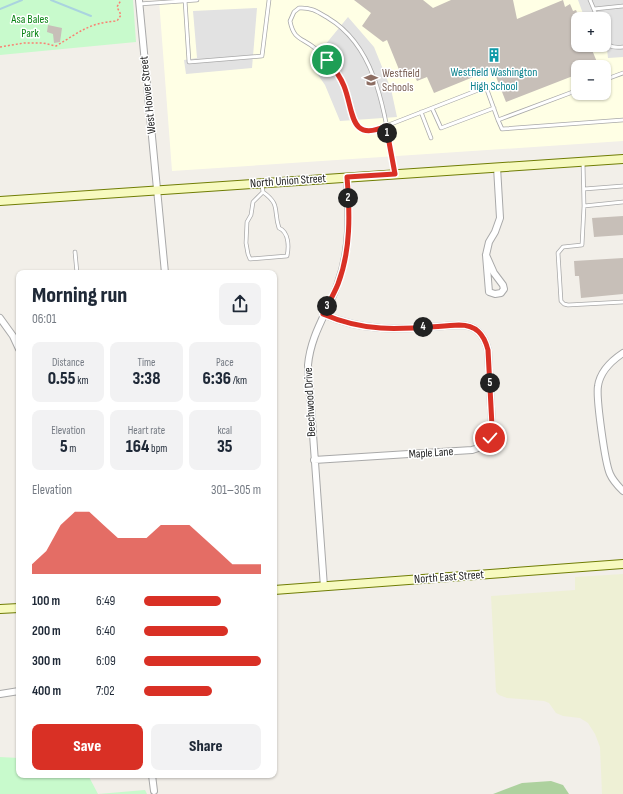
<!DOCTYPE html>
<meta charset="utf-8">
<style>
:root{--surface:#fff;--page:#f2f2f3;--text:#1f2937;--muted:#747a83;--accent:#d93025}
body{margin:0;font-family:"Sofia Sans Condensed",sans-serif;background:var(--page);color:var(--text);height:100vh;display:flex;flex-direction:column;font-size:15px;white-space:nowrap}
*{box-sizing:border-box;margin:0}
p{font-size:13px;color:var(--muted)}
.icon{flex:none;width:22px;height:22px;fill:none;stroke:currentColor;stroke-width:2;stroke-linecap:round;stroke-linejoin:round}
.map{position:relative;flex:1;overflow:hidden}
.details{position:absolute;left:16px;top:270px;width:261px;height:508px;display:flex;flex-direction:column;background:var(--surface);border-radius:8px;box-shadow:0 1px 3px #0004}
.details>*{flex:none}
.buttons{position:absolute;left:571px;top:12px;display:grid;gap:8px}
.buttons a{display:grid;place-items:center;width:40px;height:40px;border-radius:8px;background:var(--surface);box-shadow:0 1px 3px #0004;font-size:20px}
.pin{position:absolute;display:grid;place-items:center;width:34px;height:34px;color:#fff;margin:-17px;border:2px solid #fff;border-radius:50%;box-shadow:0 1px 4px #0007}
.km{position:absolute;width:20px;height:20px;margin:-10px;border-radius:50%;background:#222;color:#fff;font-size:11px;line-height:20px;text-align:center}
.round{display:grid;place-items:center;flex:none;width:42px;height:42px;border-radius:8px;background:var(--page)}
.overview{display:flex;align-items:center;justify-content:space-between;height:68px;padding:0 16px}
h1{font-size:22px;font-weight:800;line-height:30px}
.metrics{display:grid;grid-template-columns:repeat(3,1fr);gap:6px;height:68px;padding:4px 16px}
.metrics div{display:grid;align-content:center;border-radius:8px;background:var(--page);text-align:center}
.metrics b{font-size:17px;font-weight:800}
.metrics small{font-size:11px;font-weight:400}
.metrics p{font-size:11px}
.chart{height:112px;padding:8px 16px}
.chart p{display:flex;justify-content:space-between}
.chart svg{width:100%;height:72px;margin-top:4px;fill:var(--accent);opacity:.7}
.action{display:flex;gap:8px;margin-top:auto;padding:8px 16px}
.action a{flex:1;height:46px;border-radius:8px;background:var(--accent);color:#fff;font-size:16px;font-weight:800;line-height:46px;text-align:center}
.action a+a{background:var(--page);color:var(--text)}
ul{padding:0 16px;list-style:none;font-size:13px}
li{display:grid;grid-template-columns:64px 48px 1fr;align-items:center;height:30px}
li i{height:10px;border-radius:5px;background:var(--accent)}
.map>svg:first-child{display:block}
.education{fill:#ffffe5;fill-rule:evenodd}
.farmland{fill:#eef0d5}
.forest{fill:#add19e}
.park{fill:#c8facc}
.parking{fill:#e2e2e2}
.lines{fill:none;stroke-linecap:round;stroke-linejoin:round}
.stream{stroke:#aad3df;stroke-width:2}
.building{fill:#c7bfb8}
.lane-casing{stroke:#a9a9a9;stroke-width:4.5}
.street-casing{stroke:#a9a9a9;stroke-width:8}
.secondary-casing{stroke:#707d05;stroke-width:10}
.path{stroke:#fa8072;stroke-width:1.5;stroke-dasharray:2 2;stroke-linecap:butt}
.lane{stroke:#fff;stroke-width:3}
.street{stroke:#fff;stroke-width:6}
.secondary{stroke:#f7fabf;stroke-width:8}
.route-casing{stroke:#fff;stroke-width:8}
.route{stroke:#d93025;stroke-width:5}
.labels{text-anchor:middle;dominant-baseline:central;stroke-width:3;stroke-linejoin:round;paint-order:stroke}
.park-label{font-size:12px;fill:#0c8416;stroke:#fff}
.culture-label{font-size:12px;fill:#0d838f;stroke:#fff}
.education-label{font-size:12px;fill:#785e54;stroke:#fff;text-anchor:start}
.street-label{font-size:12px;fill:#222;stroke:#fff}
</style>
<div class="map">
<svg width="623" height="794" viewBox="0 0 623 794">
<rect width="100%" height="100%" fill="#f2efe9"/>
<path class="education" d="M159,0H623V141L172,171ZM578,19H604V45H578ZM578,67H604V93H578Z"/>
<path class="farmland" d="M623,574V794H602L600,747L595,734L588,723L580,718L563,716L556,713L549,703L544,701L507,698L499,695L496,692L491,596L575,590V577Z"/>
<path class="forest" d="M551,781L563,785L569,794H493L522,783Z"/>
<path class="park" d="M0,0H133L136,42L0,55Z
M0,757L19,758V775H88L98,794L145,790L147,794H0Z"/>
<path class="parking" d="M578,0H623V57L608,58L607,49L598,52L596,45H604V19H585Z
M257,8L252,68L186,74L184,60L197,58L193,11Z
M348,17L374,47L391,89L397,117L340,121L325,85L316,72L320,51Z"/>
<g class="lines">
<path class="stream" d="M51,0L91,16
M0,9L22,0"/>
</g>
<path class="building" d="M354,0H423L433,8L451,0H513L517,19L563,0L565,7L570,4L573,11L576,10L580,19H578V45H590L599,67H578V74L506,102L493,69L434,93L427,77L417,81L413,73L402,77L387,40L383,42L362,26L371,13Z
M48,25L62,28L60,42L54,43L53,34L47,32Z
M623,216V235L594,237L592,218Z
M623,258V294L581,298L579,276H575L574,261Z"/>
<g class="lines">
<defs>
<path id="lane" d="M185,0L189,62L262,56L269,0
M590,0L598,19
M139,4L197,0
M594,9L623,6
M604,35C609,47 610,48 623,47
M604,80L623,73
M432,108L441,128L494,108
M421,112L431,138
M498,120L502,129L623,120
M583,162L584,206L582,245L563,247L558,253L561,301L564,304L568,305L623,302
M395,174C385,120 380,49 328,18C318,12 311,7 299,8L294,12L290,21C294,41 302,37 316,49C333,62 345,81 350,103C352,110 353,117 356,124C365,134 374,131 386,126L486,87L498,120L578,90
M262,185L263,192C281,205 273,210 279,228C289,232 289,247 287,256L250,259L248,254L246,243L247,222L251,215L253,202L263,192
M584,189L623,186
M584,206L623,202
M75,252L77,273"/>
<path id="street" d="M139,0L165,273
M486,255L494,273L503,285L504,289L501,293L495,294L489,292L486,255L489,242L495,232L500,218L497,167
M0,318L13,336L19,349
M623,353C611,361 600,372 598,386C596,398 605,463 610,474C613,481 618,486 623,491
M314,460L472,450C485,447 491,439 492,426L488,350C484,334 476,325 459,325C409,328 371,335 323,314
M324,587L308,365C311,333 328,312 338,283C351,248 349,213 347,177
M0,694L19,691
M152,775L154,791"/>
<path id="secondary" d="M0,201L623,159
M274,590L623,564
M0,609L19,608"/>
</defs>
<use href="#lane" class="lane-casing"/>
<use href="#street" class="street-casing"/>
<use href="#secondary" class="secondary-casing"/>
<path class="path" d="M0,47L24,43H43L56,46C80,32 88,23 117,21L121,15L117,7L121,0"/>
<use href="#lane" class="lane"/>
<use href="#street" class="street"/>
<use href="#secondary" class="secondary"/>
</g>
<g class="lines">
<defs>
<path id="route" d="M327,60C334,68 340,76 344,86C354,111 349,143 386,126L395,174L347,177C350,213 351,250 338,284C334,294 328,304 323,314C371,335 409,328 459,325C476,325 484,334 488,350L492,426L490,438"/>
</defs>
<use href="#route" class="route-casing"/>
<use href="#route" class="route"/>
</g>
<defs>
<symbol id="building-bare" viewBox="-9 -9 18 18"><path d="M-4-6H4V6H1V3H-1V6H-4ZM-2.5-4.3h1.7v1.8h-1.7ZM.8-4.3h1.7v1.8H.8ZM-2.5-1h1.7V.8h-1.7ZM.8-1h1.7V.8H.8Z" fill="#0f9aa8" stroke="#fff" stroke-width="2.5" paint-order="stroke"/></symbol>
<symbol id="school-bare" viewBox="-9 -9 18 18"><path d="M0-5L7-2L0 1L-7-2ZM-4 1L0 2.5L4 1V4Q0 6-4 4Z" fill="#8d6e63" stroke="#fff" stroke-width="2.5" paint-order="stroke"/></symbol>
</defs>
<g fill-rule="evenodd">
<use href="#building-bare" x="484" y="45" width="20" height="20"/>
<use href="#school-bare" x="361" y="70" width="20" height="20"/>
</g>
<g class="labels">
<g class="park-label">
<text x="30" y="19">Asa Bales<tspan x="30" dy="14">Park</tspan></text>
</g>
<g class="culture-label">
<text x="494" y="72">Westfield Washington<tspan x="494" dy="14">High School</tspan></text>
</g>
<g class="education-label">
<text x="382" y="73">Westfield<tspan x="382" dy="14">Schools</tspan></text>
</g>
<g class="street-label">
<text transform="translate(148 95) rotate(-96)">West Hoover Street</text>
<text transform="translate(288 181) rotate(-4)">North Union Street</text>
<text transform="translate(310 402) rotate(-93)">Beechwood Drive</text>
<text transform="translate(431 453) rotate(-4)">Maple Lane</text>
<text transform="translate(449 577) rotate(-4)">North East Street</text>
</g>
</g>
</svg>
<div class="buttons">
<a>+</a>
<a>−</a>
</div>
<div class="pin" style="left:327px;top:60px;background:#1e9e55"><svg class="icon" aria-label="arrive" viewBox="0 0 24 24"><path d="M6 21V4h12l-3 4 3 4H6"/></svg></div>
<div class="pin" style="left:490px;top:438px;background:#d93025"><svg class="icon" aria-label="check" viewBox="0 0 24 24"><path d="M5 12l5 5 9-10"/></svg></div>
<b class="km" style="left:387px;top:133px">1</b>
<b class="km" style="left:348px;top:198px">2</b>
<b class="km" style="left:327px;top:306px">3</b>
<b class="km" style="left:423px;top:327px">4</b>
<b class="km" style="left:490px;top:383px">5</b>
<section class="details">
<div class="overview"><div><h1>Morning run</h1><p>06:01</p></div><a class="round"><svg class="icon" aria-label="share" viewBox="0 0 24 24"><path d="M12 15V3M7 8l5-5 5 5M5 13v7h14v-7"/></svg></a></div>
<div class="metrics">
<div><p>Distance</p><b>0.55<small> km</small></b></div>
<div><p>Time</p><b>3:38</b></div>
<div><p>Pace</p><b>6:36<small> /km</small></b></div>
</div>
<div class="metrics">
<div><p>Elevation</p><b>5<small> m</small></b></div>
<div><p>Heart rate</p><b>164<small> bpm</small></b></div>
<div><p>kcal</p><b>35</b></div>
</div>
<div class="chart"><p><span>Elevation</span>301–305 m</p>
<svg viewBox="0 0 160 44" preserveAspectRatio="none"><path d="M0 44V38L10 30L20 14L30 6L40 6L50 14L60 22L70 22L80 22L90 14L100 14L110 14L120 22L130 30L140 38L150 38L160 38V44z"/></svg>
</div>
<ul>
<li><b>100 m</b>6:49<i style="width:66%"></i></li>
<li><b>200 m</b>6:40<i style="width:72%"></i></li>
<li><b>300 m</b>6:09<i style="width:100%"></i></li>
<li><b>400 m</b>7:02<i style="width:58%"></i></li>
</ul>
<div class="action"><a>Save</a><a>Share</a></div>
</section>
</div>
